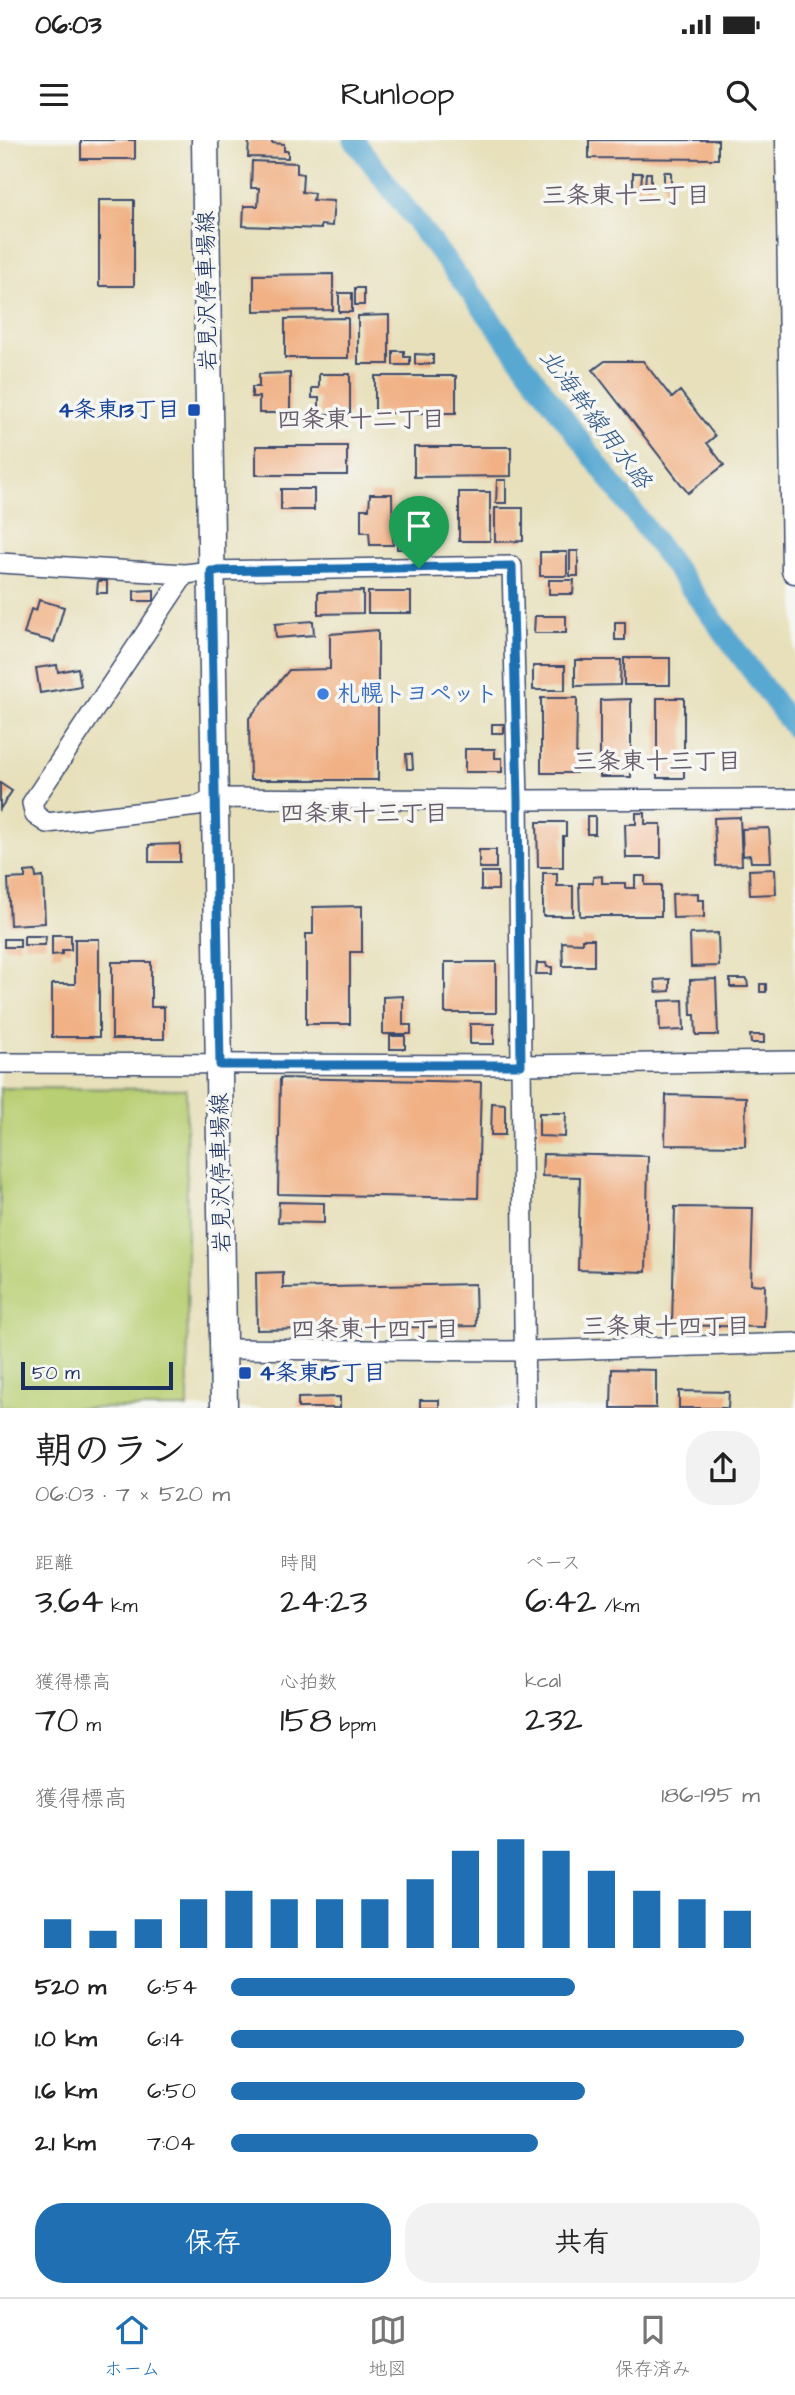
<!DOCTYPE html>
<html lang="ja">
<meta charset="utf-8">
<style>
:root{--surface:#fff;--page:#f2f2f2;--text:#222;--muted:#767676;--line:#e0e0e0;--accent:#1f6fb2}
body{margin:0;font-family:"Architects Daughter","Klee One",sans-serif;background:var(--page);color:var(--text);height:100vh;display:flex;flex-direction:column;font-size:26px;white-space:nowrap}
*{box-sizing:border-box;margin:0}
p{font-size:23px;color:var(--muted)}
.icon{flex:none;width:38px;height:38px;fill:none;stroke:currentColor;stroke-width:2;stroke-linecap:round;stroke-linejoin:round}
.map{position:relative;height:1268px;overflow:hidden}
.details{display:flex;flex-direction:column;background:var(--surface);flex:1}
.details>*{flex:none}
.scale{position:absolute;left:21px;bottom:18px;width:152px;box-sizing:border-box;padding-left:7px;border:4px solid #1b2f5e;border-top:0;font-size:19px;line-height:24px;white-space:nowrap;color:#1b2f5e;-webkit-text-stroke:5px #f6f6f2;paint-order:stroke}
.pin{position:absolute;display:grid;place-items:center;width:60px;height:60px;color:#fff;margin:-72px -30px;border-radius:50% 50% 50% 0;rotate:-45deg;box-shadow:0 0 7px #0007}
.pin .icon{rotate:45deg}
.round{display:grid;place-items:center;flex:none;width:74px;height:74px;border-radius:28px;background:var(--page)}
.overview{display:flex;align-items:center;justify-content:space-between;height:119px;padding:0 35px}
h1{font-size:38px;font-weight:600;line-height:52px}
.metrics{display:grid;grid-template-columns:repeat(3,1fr);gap:10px;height:119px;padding:7px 35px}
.metrics div{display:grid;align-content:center}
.metrics b{font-size:35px;font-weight:600}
.metrics small{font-size:19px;font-weight:400}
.metrics p{font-size:19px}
.chart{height:196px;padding:14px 35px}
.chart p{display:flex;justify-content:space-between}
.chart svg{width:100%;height:126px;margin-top:7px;stroke:var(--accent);stroke-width:6}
.button{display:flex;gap:14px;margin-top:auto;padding:14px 35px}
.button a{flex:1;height:80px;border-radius:28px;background:var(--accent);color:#fff;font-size:28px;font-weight:600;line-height:80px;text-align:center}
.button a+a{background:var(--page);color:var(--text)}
ul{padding:0 35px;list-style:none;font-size:23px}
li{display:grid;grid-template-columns:112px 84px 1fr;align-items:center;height:52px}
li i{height:18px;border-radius:9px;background:var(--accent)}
.status{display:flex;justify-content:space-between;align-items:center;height:49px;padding:0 35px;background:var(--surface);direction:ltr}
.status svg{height:19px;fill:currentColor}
header{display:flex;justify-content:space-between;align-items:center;height:91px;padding:0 35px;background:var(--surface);font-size:32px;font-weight:600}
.tabs{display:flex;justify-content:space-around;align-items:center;height:98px;border-top:2px solid var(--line);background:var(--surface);font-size:19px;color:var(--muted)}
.tabs a{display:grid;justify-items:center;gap:4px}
.tabs .selected{color:var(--accent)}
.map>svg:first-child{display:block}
.green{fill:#b9cf73;stroke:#6a7f68;stroke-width:2}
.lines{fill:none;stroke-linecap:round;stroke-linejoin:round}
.canal{stroke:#58a8d2;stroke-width:21}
.building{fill:#f1b185}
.street-casing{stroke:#3a4a6c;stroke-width:22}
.secondary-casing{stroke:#3a4a6c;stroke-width:29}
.street{stroke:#fff;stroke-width:19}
.secondary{stroke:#fff;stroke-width:26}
.route-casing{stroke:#fff;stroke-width:14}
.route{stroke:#1f6fb2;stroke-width:9}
.transit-dot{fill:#1a4fb4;stroke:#f6f6f2;stroke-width:2.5}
.shop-dot{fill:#3f7fe0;stroke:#f6f6f2;stroke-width:2.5}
.labels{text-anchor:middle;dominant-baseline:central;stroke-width:7;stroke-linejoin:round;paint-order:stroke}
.street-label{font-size:23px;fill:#1b2f5e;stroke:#f6f6f2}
.transit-label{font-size:23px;font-weight:bold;fill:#164399;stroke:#f6f6f2;text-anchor:end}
.shop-label{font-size:23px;font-weight:bold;fill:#366cbe;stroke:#f6f6f2;text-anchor:start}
.neighbourhood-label{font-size:24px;font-weight:bold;fill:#665c6c;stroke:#f6f6f2}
.water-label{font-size:24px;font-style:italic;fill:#305987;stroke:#f6f6f2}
</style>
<div class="status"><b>06:03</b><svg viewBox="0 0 49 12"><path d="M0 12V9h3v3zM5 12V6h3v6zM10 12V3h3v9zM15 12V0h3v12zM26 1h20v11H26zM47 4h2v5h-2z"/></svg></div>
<header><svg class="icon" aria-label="menu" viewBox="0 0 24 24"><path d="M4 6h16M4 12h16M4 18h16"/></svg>Runloop<svg class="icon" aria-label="search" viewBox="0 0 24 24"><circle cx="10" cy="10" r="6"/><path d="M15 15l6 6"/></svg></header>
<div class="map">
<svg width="795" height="1268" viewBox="0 0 795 1268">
<rect width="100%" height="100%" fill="#f6f6f2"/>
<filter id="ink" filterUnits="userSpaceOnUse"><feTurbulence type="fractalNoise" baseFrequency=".0143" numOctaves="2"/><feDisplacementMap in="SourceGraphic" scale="14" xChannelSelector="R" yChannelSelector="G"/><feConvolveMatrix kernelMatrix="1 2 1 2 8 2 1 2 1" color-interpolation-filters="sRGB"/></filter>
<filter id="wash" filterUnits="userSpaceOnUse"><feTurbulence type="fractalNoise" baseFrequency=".00686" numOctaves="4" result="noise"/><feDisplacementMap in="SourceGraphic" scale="28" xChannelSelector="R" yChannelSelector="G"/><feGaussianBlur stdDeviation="1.57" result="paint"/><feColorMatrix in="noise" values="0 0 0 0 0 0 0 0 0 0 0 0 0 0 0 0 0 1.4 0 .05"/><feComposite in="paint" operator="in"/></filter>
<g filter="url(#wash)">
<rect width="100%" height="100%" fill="#e7e0bb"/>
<path class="green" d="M0,948L186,949L188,1268H0Z"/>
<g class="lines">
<path class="canal" d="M354,0L482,168L795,589"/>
</g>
<g id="blocks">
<path class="building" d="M81,0H135V19H81Z
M249,0H272V3L284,4V11H288V18L248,17Z
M589,0H718V19L589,18Z
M252,21L297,23V33L303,34L302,52L314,53L313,60L334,61L332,86L321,85V89L243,86L244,66H258L259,48H251Z
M664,32H671V49H664Z
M633,33H642L641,48H633Z
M646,33H651V48H645Z
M99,60H134V146H99Z
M333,134V170L254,171V135Z
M355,148H364V165H355Z
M339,153H352V172H339Z
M389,175V224H358V176Z
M348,178V218H285V179Z
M393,211H404V217H410V225H393Z
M415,214L433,215V224H415Z
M605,221H643L672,258L680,251L715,296L707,303L724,325L688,353L593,230Z
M290,233V273H259V257H252V247H259V234Z
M319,234H350V274H319V258H312V248H319Z
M375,236H456V273H375Z
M256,306H347V335H256Z
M414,307H511V336L414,337Z
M497,340H506V363H496Z
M281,349H314V370H281Z
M459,352H490V401H459Z
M370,354H392L393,405H370L369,392H361V369H369Z
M495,368H523V401L495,402Z
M397,394H408V409H397Z
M570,411H578V436H570Z
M540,412H567V436H540Z
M549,440H574L573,454H549Z
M98,441H107V453H97Z
M154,450V461H134V451Z
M363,451V473L318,474V452Z
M368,452H411V473H368Z
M39,460L64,467L54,502L24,494L31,469L36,471Z
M535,476H566V493H534Z
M313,481L314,495L276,498L275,484Z
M615,482H625V500H615Z
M378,490V640H250L249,578L289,530L330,529V494Z
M624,518H670V545H624Z
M575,520H621L620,545L575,546Z
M57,525L58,532L78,528L81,546L40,553L36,528Z
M533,526H565V550H533Z
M541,558H577L576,633H541Z
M657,558H684V638H657Z
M631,559V637H600V560Z
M492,584H504V593H492Z
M465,609H495V618H502V632H465Z
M406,614H412L413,629H407Z
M0,643L12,651L0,669Z
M636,673H645V684H661V718H626L625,684H636Z
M587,676H595V694H587Z
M740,677L742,725L716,726L714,678Z
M537,682H566V696H563V727H538Z
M769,688L771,722H751L750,715L743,716L742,689Z
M180,704V722H149V705Z
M479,710H496V728H479Z
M775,729L776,754L750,755L749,730Z
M35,731L36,738L43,737L45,783L10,785L8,739L25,738V732Z
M481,732H498V750H481Z
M543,733H557V746H573V776H543Z
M602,736V743H625V748H635V736H645V745H661V776H580L579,743H593V737Z
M698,753V760H704V777L673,778L672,754Z
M362,766V812H350V884H306V794H313V767Z
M718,793L719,826L691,827L690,794Z
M52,795H71V810H62V814L52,815Z
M24,796H46L45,805H24Z
M4,799H20V807H4Z
M75,799H99V897H52V844H75Z
M582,799H594V826H563L562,802L582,803Z
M112,822H151V867H164V899H112Z
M445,822H496V873H445Z
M537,823H546L547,827H552V834H536Z
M670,839V851L656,852L655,840Z
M716,839L718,895H696L695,875H691L690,840Z
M730,839H747L748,847H730Z
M760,844H766V852H760Z
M403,856V885H411V894H383V857Z
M683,860L684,890L660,891L659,861Z
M470,884H494V904H470Z
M750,895H764V903H751Z
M390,896H405V909H390Z
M280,938L481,942L478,1058L278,1054Z
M666,955L746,957L745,1006L665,1005Z
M492,963L505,964V995H491Z
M539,973H566L565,997L539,996Z
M543,1014L648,1016L646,1132L578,1130L580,1037L542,1036Z
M279,1062L324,1063V1083L278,1082Z
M675,1067L753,1068L751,1144L765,1145L764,1187L672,1185Z
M283,1132V1148L475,1144L476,1186L257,1190L256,1133Z
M612,1229L656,1230V1268H611Z
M679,1251L729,1252L728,1268H679Z
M340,1257V1268H298V1258Z
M420,1260H439V1268H420Z"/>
</g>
</g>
<g filter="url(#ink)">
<use href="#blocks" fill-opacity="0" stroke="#3a4a6c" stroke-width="2"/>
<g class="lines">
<defs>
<path id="street" d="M0,423L185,434L211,431L512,426L518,660L525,1268
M185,434L32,663L35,675L47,683L198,666L215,658L518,660L795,659
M0,923L521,925L795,921
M222,1209L524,1211L795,1203"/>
<path id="secondary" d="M205,0L224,1268
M789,0L795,430"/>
</defs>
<use href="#street" class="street-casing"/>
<use href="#secondary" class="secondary-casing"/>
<use href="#street" class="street"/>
<use href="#secondary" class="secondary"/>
</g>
</g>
<g class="lines" filter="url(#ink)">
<defs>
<path id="route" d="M512,426L518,660L521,925H220L211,431Z"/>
</defs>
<use href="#route" class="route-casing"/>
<use href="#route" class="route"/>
</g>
<g class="transit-dot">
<rect x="187" y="263" width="14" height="14" rx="3.5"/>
<rect x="238" y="1226" width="14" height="14" rx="3.5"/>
</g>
<circle class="shop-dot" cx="323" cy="554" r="7"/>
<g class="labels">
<g class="street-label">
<text transform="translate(207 151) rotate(-91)">岩見沢停車場線</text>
<text transform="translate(221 1033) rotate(-91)">岩見沢停車場線</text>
</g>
<g class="transit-label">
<text x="180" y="270">4条東13丁目</text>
<text x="259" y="1233" text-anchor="start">4条東15丁目</text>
</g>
<g class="shop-label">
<text x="337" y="554">札幌トヨペット</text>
</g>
<g class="neighbourhood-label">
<text x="626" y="56">三条東十二丁目</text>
<text x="361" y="280">四条東十二丁目</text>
<text x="657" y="622">三条東十三丁目</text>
<text x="364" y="674">四条東十三丁目</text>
<text x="666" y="1187">三条東十四丁目</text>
<text x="375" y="1190">四条東十四丁目</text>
</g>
<g class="water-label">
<text transform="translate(595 279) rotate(53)">北海幹線用水路</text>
</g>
</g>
</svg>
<div class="scale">50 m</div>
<div class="pin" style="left:419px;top:428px;background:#1e9e55"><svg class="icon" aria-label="arrive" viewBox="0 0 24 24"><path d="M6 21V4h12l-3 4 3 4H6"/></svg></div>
</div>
<section class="details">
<div class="overview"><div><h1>朝のラン</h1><p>06:03 · 7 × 520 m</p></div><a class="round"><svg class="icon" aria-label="share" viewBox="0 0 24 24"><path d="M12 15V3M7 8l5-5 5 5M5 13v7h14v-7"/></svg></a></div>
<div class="metrics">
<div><p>距離</p><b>3.64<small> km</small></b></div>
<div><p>時間</p><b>24:23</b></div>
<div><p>ペース</p><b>6:42<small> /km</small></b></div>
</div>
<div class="metrics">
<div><p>獲得標高</p><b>70<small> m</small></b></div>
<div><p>心拍数</p><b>158<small> bpm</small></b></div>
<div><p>kcal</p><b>232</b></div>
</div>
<div class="chart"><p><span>獲得標高</span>186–195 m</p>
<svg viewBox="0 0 160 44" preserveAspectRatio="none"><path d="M5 44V34M15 44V38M25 44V34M35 44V27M45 44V24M55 44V27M65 44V27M75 44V27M85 44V20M95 44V10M105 44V6M115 44V10M125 44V17M135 44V24M145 44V27M155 44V31"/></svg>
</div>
<ul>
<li><b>520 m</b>6:54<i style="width:65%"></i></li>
<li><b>1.0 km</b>6:14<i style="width:97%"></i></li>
<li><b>1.6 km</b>6:50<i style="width:67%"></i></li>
<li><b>2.1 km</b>7:04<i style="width:58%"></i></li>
</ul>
<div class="button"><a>保存</a><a>共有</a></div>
</section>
<nav class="tabs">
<a class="selected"><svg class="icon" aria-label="home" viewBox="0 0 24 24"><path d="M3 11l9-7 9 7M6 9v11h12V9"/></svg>ホーム</a>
<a><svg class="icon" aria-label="map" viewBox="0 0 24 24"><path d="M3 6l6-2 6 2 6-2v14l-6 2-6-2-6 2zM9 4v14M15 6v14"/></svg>地図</a>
<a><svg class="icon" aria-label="saved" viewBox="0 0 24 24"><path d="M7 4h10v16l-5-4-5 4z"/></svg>保存済み</a>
</nav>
